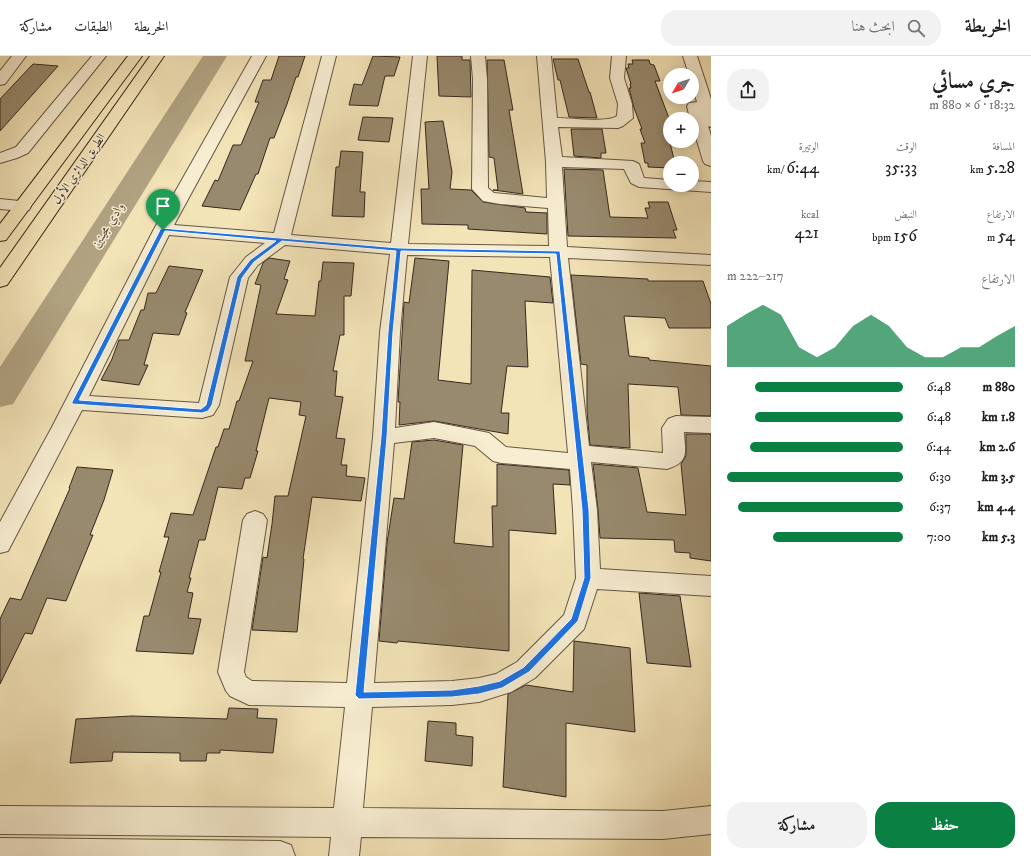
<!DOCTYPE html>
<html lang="ar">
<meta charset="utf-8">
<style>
:root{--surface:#fff;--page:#f2f2f2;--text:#202124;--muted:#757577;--line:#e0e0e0;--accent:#0b8043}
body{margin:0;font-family:"IM FELL DW Pica",Amiri,serif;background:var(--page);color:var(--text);direction:rtl;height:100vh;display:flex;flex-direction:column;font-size:15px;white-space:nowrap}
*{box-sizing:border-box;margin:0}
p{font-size:13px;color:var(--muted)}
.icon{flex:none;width:22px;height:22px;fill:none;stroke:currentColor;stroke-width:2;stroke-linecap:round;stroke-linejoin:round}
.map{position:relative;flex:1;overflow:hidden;direction:ltr}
.panel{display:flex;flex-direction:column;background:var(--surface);width:320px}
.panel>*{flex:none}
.needle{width:26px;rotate:231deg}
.buttons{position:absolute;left:663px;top:12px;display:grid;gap:8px}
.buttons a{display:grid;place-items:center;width:36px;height:36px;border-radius:50%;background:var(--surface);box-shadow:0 2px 10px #0003;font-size:20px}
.pin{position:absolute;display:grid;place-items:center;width:34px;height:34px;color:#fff;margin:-41px -17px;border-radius:50% 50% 50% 0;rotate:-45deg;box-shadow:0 0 4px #0007}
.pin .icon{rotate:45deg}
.round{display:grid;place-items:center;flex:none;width:42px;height:42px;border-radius:16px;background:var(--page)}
.summary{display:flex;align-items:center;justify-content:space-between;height:68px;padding:0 16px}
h1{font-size:22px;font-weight:600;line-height:30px}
.stats{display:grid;grid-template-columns:repeat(3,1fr);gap:6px;height:68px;padding:4px 16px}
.stats div{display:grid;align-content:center}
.stats b{font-size:17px;font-weight:600}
.stats small{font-size:11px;font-weight:400}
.stats p{font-size:11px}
.chart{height:112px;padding:8px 16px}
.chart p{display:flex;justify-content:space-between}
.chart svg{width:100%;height:72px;margin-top:4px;fill:var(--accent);opacity:.7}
.cta{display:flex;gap:8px;margin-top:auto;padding:8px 16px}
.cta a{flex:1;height:46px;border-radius:16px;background:var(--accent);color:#fff;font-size:16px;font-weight:600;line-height:46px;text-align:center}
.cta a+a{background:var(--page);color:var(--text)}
ul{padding:0 16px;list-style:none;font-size:13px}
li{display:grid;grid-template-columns:64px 48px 1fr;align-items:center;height:30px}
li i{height:10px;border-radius:5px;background:var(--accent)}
header{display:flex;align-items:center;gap:24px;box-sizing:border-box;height:56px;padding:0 20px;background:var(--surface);border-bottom:1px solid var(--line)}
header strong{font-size:19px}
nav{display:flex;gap:22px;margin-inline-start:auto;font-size:14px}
.search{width:280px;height:36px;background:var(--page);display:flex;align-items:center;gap:10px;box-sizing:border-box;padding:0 14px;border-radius:16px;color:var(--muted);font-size:15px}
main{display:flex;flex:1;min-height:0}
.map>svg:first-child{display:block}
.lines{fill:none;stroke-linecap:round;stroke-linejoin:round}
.river{fill:#b2a483;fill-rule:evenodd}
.building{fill:#988a6e;stroke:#35281d}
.minor-casing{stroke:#645744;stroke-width:2}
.highway-casing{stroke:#35281d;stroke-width:2}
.minor{fill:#f7edd1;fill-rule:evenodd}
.highway{fill:#f3e4b8;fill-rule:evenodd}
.route{fill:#1a73e8;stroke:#fff;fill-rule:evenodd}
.labels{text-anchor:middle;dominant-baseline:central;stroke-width:3;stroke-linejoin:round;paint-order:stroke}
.far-street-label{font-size:12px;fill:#35281d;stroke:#f7edd1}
.far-water-label{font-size:13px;font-style:italic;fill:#5a4d3c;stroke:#f7edd1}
</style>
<header>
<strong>الخريطة</strong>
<div class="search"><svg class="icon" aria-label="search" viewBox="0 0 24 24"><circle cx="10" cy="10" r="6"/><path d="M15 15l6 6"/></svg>ابحث هنا</div>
<nav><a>الخريطة</a><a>الطبقات</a><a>مشاركة</a></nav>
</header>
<main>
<section class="panel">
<div class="summary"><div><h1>جري مسائي</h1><p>18:32 · 6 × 880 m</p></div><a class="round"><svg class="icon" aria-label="share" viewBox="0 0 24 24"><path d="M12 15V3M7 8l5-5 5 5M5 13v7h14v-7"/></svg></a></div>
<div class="stats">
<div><p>المسافة</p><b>5.28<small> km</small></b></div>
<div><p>الوقت</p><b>35:33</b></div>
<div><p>الوتيرة</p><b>6:44<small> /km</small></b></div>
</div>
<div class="stats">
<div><p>الارتفاع</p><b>54<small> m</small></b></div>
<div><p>النبض</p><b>156<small> bpm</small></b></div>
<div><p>kcal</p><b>421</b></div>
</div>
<div class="chart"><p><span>الارتفاع</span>217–222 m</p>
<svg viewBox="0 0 160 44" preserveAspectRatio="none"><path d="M0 44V19L10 12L20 6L30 12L40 32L50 38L60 32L70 19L80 12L90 19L100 32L110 38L120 38L130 32L140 32L150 25L160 19V44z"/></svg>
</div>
<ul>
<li><b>880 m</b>6:48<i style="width:84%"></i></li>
<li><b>1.8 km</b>6:48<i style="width:84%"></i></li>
<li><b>2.6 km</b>6:44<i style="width:87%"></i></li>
<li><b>3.5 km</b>6:30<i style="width:100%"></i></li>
<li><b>4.4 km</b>6:37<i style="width:94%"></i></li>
<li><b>5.3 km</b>7:00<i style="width:74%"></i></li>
</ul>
<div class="cta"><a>حفظ</a><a>مشاركة</a></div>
</section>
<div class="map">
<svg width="711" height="800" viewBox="0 0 711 800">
<rect width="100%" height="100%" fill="#f3e4b8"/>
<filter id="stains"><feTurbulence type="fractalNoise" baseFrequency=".005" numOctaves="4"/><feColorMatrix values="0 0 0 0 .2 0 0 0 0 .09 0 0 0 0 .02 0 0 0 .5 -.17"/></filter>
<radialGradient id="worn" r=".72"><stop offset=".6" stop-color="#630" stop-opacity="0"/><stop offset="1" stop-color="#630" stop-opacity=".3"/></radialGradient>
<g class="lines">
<path class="river" d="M203,0H227L13,348L0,351V311Z"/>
</g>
<path class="building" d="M279,0H305L298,21H296L287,48L274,82H270L258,118H256L240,154L202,150L215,124L218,125L233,89H241L259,46H255L263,24H271Z
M373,0L400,1L394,20H385L378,50L349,49L354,28L362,29Z
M437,0H462V4H470L471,41L439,40Z
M553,3H578L589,36H590L597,62L569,61L560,24H558Z
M487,4H504L513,54H509L523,138L493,134H498L494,102L489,101Z
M632,4H649L650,8L654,9L660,25H655L670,65V87L675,107H670V112L648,111V107H645L641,87H645L640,73H642L634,52L629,32H631L630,28H631L626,12H629L628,8H633Z
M33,8L58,10L0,75V43Z
M363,61L393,62L389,86L358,84Z
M443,65L452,116L450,133L471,134L483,146L525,152L526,156L547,157V178L468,173V169L422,168L421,133H429L425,66Z
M571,73H602L606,97H601V102L574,100Z
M341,95L363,96L360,136H365L364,161L332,160L336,111H339Z
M564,113L603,114L610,161L648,162L645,152H650L648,146H668L677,174H673L676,182L568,180Z
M269,202L290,205L284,223L288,224L276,258L315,260L319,225H321L323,206L354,207L351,240H344V279H340L333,315H337L335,340L343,341L336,382L345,383L341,409H347L346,420L365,422L361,445L312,441L303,503H304L297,576L252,574L263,501L267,502L272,468L275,440H288L306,360L299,359L301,346L269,342L256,395H258L250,422H245L242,433L218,431L205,484H199L189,522H191L187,536L193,537L188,562L201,563L193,598L136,595L144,560H149L161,516H159L169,481H164L171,457L193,459L216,391H218L224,373H229L237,345H239L253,305H245L261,229L255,228L263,207Z
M415,202L449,205L438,324L471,328L472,214L550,221L553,247L525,245L528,311L507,310L501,357H509L508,378L434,365L399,369L400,346H398L404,246L409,247Z
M169,210L203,214L185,256L187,257L179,279L153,277L144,309H148L139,329L101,324L112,303L119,284H129L141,254H144L148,237H156Z
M571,219L648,223V225H703L711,248V272H669L665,262L624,260L629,300L649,302V304L711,310V360L681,359L678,331L628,328L630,392L590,389L587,355V309L581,308Z
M686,378H711V505L690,502V497L675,496L674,484L600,482L598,454L593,408L638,412L647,456L686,459L681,408L686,400Z
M434,384L463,389L454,487L493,491L492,450H497V408L569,414L570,429L553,428L556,478L509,474V595L398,585L397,587L379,585L387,487L394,442L404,443L412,386Z
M77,411L113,414L104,444L90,479H93L66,545L47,542L32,578L25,577L0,628V563L10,542L21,544L70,432H69Z
M639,537L680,540L691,611L647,607Z
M574,585L630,592L635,676L566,667V741L503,731L508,638L526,629L573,636Z
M229,652L258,653L257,662L277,663L273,697L220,694V697H207L206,705H180V697L113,696L112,705L70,707L76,663L132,660L227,663Z
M428,665L456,667V679L473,681L472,710L425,705Z"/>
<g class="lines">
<defs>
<path id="minor" d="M12,0H26L5,28L0,29V15Z
M92,0H106L28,97L17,102L0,107V97L16,91Z
M252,0H266L174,169L274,177L322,0H336L291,179L391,187L413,0H427L408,188L549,190L548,152L500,148L483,145L472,133L473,23L471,0H485L487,23L488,132L494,137L547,142L546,106L537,0H551L557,62C571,62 607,67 617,60L618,48L610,22L612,0H626L624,22L632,48L633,62L623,70L618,72L558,71L562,101L633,105L639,108L644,122L670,124V129H692V125L711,126V136L639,131L631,127L624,113L562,111L567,191L711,199V209L568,202L589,390L663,397L662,372L668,363L676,360L711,361V377L684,376C685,396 690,406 667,413L591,406L597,454L600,513L711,520V540L597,533L584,573L535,622L511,636L479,646L452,649L372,651L363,752L663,755L711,750V778L663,783L361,781L359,800H329L331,781L0,778V750L334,752L345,651L249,649L230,640L226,635L218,616L243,464L247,458L255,455L263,458L267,464L244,616L246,621L252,625L347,627L373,381L380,276L390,198L285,189L258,209L248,222L219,349L213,359L202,362L82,354L8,495L0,497V466L52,371L154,173ZM169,179L265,187L246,201L230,221L199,347L89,340ZM407,199L550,201L568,397L506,391L489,377L434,366L395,372L400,276ZM434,382L475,390L493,405L501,407L570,413L573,454L576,522L564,559L517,606L496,618L479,622L452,625L374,627L394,387Z
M683,0H697L711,43V71L708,70L711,80V110L705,108L703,105L692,68V63H690L687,50L689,47L697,46L692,29V19H689Z
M0,143L29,146L31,150L29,154L23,155L0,153Z
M0,782L280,785L291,789L295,800H0Z"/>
<path id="highway" d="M128,0H142L6,184L0,185V168Z
M150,0H164L7,229L0,231V212Z"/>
</defs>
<use href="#minor" class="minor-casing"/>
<use href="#highway" class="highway-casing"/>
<use href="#minor" class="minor"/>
<use href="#highway" class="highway"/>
</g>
<path class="route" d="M161,172L399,192L560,195L589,454L591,522L578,565L529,616L502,632L479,638L452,641L359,643L355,639L381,381L388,276L396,195L282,185L254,206L242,222L212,349L208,355L202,357L72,348V346ZM165,175L276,185L250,204L237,221L206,349L201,353L79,344ZM401,195L556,198L582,454L584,522L571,563L524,611L500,625L479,630L452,634L364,636L387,381L393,276Z"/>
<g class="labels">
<g class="far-street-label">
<text transform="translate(79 113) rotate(-55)">الطريق الدائري الأول</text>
</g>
<g class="far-water-label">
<text transform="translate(108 169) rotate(-58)">وادي مجينين</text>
</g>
</g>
<rect width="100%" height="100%" filter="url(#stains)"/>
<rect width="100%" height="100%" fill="url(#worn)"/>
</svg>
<div class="buttons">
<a><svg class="needle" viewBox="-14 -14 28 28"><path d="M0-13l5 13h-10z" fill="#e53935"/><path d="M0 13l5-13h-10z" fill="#757577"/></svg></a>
<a>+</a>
<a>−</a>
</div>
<div class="pin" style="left:163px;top:174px;background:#1e9e55"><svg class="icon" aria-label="arrive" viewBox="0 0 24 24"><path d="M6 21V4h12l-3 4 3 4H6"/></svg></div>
</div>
</main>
